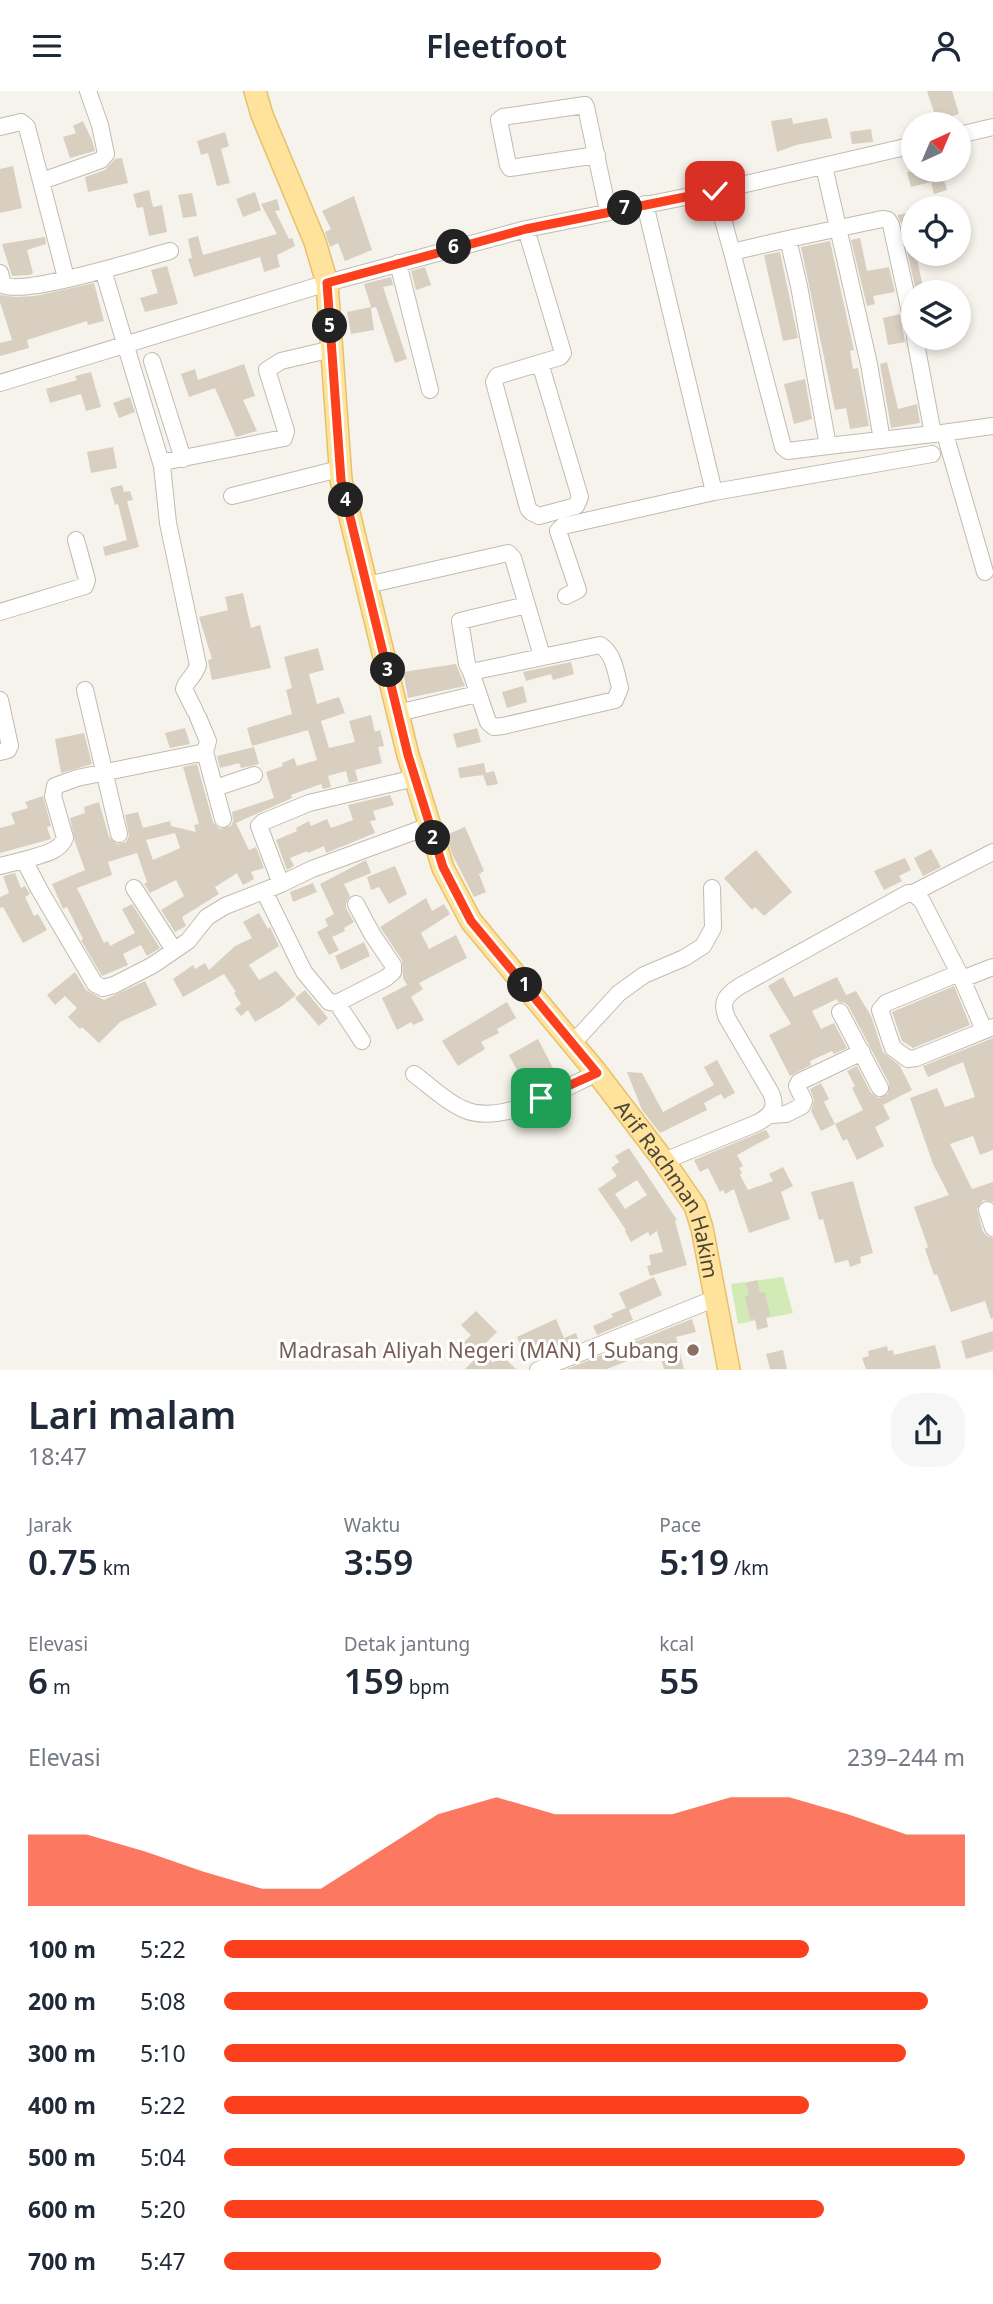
<!DOCTYPE html>
<html lang="id">
<meta charset="utf-8">
<style>
:root{--surface:#fff;--page:#f6f6f7;--text:#1f2937;--muted:#747a83;--accent:#fc3f1d}
body{margin:0;font-family:"Noto Sans",sans-serif;background:var(--page);color:var(--text);height:100vh;display:flex;flex-direction:column;font-size:26px;white-space:nowrap}
*{box-sizing:border-box;margin:0}
p{font-size:23px;color:var(--muted)}
.icon{flex:none;width:38px;height:38px;fill:none;stroke:currentColor;stroke-width:2;stroke-linecap:round;stroke-linejoin:round}
.map{position:relative;height:1279px;overflow:hidden}
.details{display:flex;flex-direction:column;background:var(--surface);flex:1}
.details>*{flex:none}
.needle{width:46px;rotate:44deg}
.controls{position:absolute;left:901px;top:21px;display:grid;gap:14px}
.controls a{display:grid;place-items:center;width:70px;height:70px;border-radius:50%;background:var(--surface);box-shadow:0 4px 10px #0003;font-size:35px}
.pin{position:absolute;display:grid;place-items:center;width:60px;height:60px;color:#fff;margin:-30px;border-radius:14px;box-shadow:0 4px 10px #0006}
.km{position:absolute;width:35px;height:35px;margin:-18px;border-radius:50%;background:#222;color:#fff;font-size:19px;line-height:35px;text-align:center}
.round{display:grid;place-items:center;flex:none;width:74px;height:74px;border-radius:28px;background:var(--page)}
.headline{display:flex;align-items:center;justify-content:space-between;height:119px;padding:0 28px}
h1{font-size:38px;font-weight:600;line-height:52px}
.metrics{display:grid;grid-template-columns:repeat(3,1fr);gap:10px;height:119px;padding:7px 28px}
.metrics div{display:grid;align-content:center}
.metrics b{font-size:35px;font-weight:600}
.metrics small{font-size:19px;font-weight:400}
.metrics p{font-size:19px}
.chart{height:196px;padding:14px 28px}
.chart p{display:flex;justify-content:space-between}
.chart svg{width:100%;height:126px;margin-top:7px;fill:var(--accent);opacity:.7}
ul{padding:0 28px;list-style:none;font-size:23px}
li{display:grid;grid-template-columns:112px 84px 1fr;align-items:center;height:52px}
li i{height:18px;border-radius:9px;background:var(--accent)}
header{display:flex;justify-content:space-between;align-items:center;height:91px;padding:0 28px;background:var(--surface);font-size:32px;font-weight:600}
.map>svg:first-child{display:block}
.green{fill:#d2eab5}
.building{fill:#d8cfc1;fill-rule:evenodd}
.lines{fill:none;stroke-linecap:round;stroke-linejoin:round}
.minor-casing{stroke:#c2bbae;stroke-width:18}
.major-casing{stroke:#e6c16a;stroke-width:24}
.minor{stroke:#fff;stroke-width:16}
.major{stroke:#ffe39c;stroke-width:21}
.route-casing{stroke:#fff;stroke-width:14}
.route{stroke:#fc3f1d;stroke-width:9}
.education-dot{fill:#8d6e63;stroke:#fff;stroke-width:2.5}
.labels{text-anchor:middle;dominant-baseline:central;stroke-width:6;stroke-linejoin:round;paint-order:stroke}
.street-label{font-size:21px;fill:#4b4439;stroke:#fff}
.education-label{font-size:21px;fill:#785e54;stroke:#fff;text-anchor:end}
</style>
<header><svg class="icon" aria-label="menu" viewBox="0 0 24 24"><path d="M4 6h16M4 12h16M4 18h16"/></svg>Fleetfoot<svg class="icon" aria-label="person" viewBox="0 0 24 24"><circle cx="12" cy="8" r="4"/><path d="M4 21q1-7 8-7t8 7"/></svg></header>
<div class="map">
<svg width="993" height="1279" viewBox="0 0 993 1279">
<rect width="100%" height="100%" fill="#f6f3ec"/>
<path class="green" d="M783,1186L793,1222L738,1233L731,1193Z"/>
<path class="building" d="M927,0H952L959,23L937,30Z
M792,27L793,33L827,27L832,47L796,54L777,61L771,30Z
M83,30L92,49L95,60L70,67L63,46L76,42L73,35Z
M871,38L873,51L852,53L850,41Z
M225,41L229,55L221,58L230,92L217,95L208,62L201,64L197,50Z
M122,67L128,92L88,101L85,86L105,79L115,68Z
M13,75L22,117L0,122V78Z
M916,79H941L947,99L934,103L931,91L911,96L907,81Z
M149,99L153,116L162,114L167,141L149,145L143,116L137,117L133,103Z
M255,101L261,119L243,126L236,108Z
M192,102L197,125L183,127L178,104Z
M354,105L372,159L345,170L338,152L330,156L325,141L331,138L322,120Z
M277,108L280,119L275,120L289,148L292,147L295,155L277,164L280,176L264,181L260,166L194,186L188,168L192,167L188,148L198,145L203,164L277,143L261,113Z
M907,122L914,149V163H916L924,201H916L901,132L897,124Z
M45,146L46,153L27,159L33,182L30,184L12,185L2,153Z
M860,147L867,180L889,176L895,201L873,205L875,213L867,215L851,149Z
M830,150L854,259L850,260L853,278L858,277L869,335L850,338L846,317L835,319L801,156Z
M780,161L798,247L783,250L764,164Z
M167,175L178,213L145,221L140,207L158,202L151,179Z
M425,176L431,194L416,199L411,180Z
M391,186L393,194L383,196L407,268L395,272L376,216L371,217L374,239L351,243L347,221L371,216L364,193Z
M94,192L104,230L88,234L87,230L27,249L29,257L0,265V252L12,249L0,211V204L16,206L35,205Z
M900,223L905,251L888,254L883,227Z
M887,271L898,318L917,313L920,332L891,337L880,273Z
M244,273L255,305L243,309L257,340L236,346L215,297L189,306L181,283L195,278L198,289Z
M91,281L101,316L86,320L81,303L50,312L46,298L77,289L75,285Z
M805,288L812,328L794,333L784,293Z
M130,306L135,321L119,327L113,312Z
M113,356L117,377L91,382L87,361Z
M122,394L124,401L130,400L133,409L127,410L139,456L105,465L103,456L127,449L118,413L115,414L110,397Z
M243,502L251,537L260,534L271,577L212,589L208,569L212,568L199,526L228,519L225,506Z
M318,557L324,579L309,583L317,613L339,606L345,622L321,630L329,657L355,651L349,630L371,624L375,641L380,639L384,655L378,656L382,672L355,679L358,690L349,692L346,680L328,685L331,696L323,698L321,693L291,704L292,707L236,732L249,759L256,756L264,777L251,781L254,788L243,794L237,782L215,796L219,803L182,826L186,835L175,841L161,819L184,805L176,789L150,802L144,793L147,791L137,762L108,771L112,784L77,797L104,852L108,850L110,855L135,842L122,818L132,813L160,857L147,865L141,854L123,863L128,874L102,885L81,849L83,848L67,816L63,818L52,793L85,779L75,751L70,727L85,722L84,716L99,711L109,746L117,753L126,751L129,745L125,724L138,721L143,737L170,730L171,735L196,741L194,734L199,733L183,676L197,673L213,731L220,738L231,735L233,730L232,721L274,707L266,681L283,675L282,672L294,667L297,675L317,669L308,639L252,655L247,637L292,623L286,599L292,597L284,566ZM175,742L180,757L153,769L146,749Z
M571,571L574,583L553,589L551,583L526,590L523,581Z
M456,573L465,595L408,607L403,581Z
M523,595L527,611L507,617L502,601Z
M185,637L190,653L170,657L165,642Z
M477,637L481,651L457,657L453,643Z
M84,642L92,673L61,682L55,648Z
M254,656L259,673L241,677L239,672L220,677L217,665Z
M484,672L486,682L494,680L498,693L487,695L483,684L460,687L458,677Z
M390,704L394,714L373,720L376,729L370,730L375,742L326,762L324,755L308,762L307,760L290,767L294,775L287,779L276,749L297,740L296,737L309,730L311,735L327,728L331,737L353,729L348,714Z
M43,705L51,735L47,736L51,748L0,762V737L15,733L11,722L28,717L25,711Z
M465,736L484,780L479,783L486,801L474,806L452,763L446,744Z
M931,758L941,776L923,785L914,767Z
M756,759L792,801L764,825L755,816L752,819L724,787Z
M905,767L911,779L899,785L902,790L884,799L874,780Z
M366,769L371,782L344,793L350,805L346,812V817L354,831L344,837L345,840L332,846L339,859L329,864L317,841L328,835L325,828L334,823L320,793Z
M395,775L407,803L389,813L379,796L371,799L367,786Z
M15,782L21,797L25,795L30,803L25,806L34,825L38,823L47,839L23,852L3,816L0,817V806L9,802L3,785Z
M313,792L317,801L293,811L290,801Z
M426,807L432,820L444,813L450,823L421,842L429,858L456,844L467,867L419,892L423,898L411,906L424,929L413,934L411,931L397,939L382,907L407,894L403,887L402,869L380,836Z
M259,822L268,838L270,836L279,855L249,874L259,889L276,880L296,904L282,915L255,931L248,919L241,925L235,918L241,913L234,902L236,901L224,883L183,906L173,888L193,874L195,878L205,872L209,879L235,855L252,847L243,831Z
M364,851L370,865L341,879L335,865Z
M75,881L86,899L104,909L145,890L157,914L120,931L99,952L82,936L80,938L68,926L77,917L65,905L55,914L47,904Z
M783,886L794,906L837,886L846,904L856,900L871,925L883,961L900,975L912,999L883,1014L890,1028L875,1036L884,1055L857,1069L847,1048L843,1050L835,1033L863,1019L852,997L855,995L847,980L857,975L871,1002L879,1007L888,1003L889,992L849,916L845,912L838,911L837,908L812,920L821,938L834,932L847,957L834,963L832,960L810,970L811,974L790,985L769,944L791,933L768,895Z
M954,895L970,934L913,957L902,950L892,921Z
M305,899L328,927L319,935L295,907Z
M507,911L516,927L497,938L499,942L481,951L485,958L458,975L442,950Z
M993,947V1059L980,1064L973,1045L950,1053L972,1098L993,1091V1111L983,1109L977,1118L983,1141L987,1145L993,1147V1227L991,1228L985,1210L951,1221L937,1183L934,1184L925,1158L928,1156L914,1116L949,1104L933,1073L910,1007L937,997L945,1016L975,1006L963,971L928,986L923,975Z
M538,948L557,985L528,1000L509,964Z
M717,969L735,1002L724,1008L721,1003L704,1012L707,1019L660,1042L642,1019L627,981L642,982L663,1021L714,994L704,976Z
M821,992L829,1008L824,1011L835,1033L821,1040L811,1020L814,1009L810,998Z
M766,1039L770,1046L737,1064L743,1075L739,1077L742,1082L740,1084L748,1099L773,1090L769,1083L783,1076L793,1095L781,1101L790,1128L749,1142L734,1098L725,1103L723,1099L720,1101L708,1077L700,1081L694,1069Z
M629,1057L677,1129L675,1130L687,1174L650,1185L647,1175L651,1174L649,1164L663,1161L657,1140L650,1145L648,1141L631,1151L625,1140L626,1139L598,1098L617,1085L611,1077L619,1071L615,1065ZM637,1089L647,1104L625,1118L615,1103Z
M853,1090L873,1162L860,1166L861,1172L850,1176L848,1169L835,1172L823,1128L819,1129L811,1101Z
M654,1186L662,1204L629,1219L633,1229L597,1244L593,1235L613,1226L611,1223L626,1217L619,1202Z
M757,1189L760,1202L765,1201L770,1225L766,1226L768,1236L757,1239L755,1228L750,1229L745,1205L749,1204L746,1192Z
M476,1220L497,1241L480,1258L493,1272L501,1264L516,1278H465L474,1269L460,1255L471,1244L461,1234Z
M556,1228L564,1247L576,1242L579,1251L544,1265L540,1256L525,1263L517,1246Z
M692,1228L696,1241L676,1246L684,1278H664L658,1258L607,1278H567Z
M993,1240V1260L966,1268L961,1250Z
M935,1254L941,1277L936,1278H866L862,1267L869,1265L868,1260L887,1255L888,1260L893,1259L894,1264Z
M783,1259L787,1278H770L766,1263Z"/>
<g class="lines">
<defs>
<path id="minor" d="M0,36L21,31L27,36L66,187
M959,44L993,36
M597,64L510,77L508,74L499,29L503,26L585,14L586,16L608,120
M824,75L869,273L882,349
M42,90L101,69L106,63L100,34L88,0
M715,100L732,161
M645,113L714,401
M526,138L563,262L560,266L497,285L494,291L528,417L531,421L539,425L576,415L580,406L540,272
M788,148L732,161L783,356L788,360L828,355
M398,172L430,299
M103,179L162,375
M0,182L3,194C26,205 140,168 170,160
M914,239L891,134L888,129L882,128L788,148L799,195L828,355L933,343L915,247
M152,270L183,368
M0,292L327,192L526,138L715,100L914,54
M935,343L993,335
M945,343L985,481
M232,405L339,378
M367,494L508,462L513,467L542,565
M566,505L578,499L558,440L563,435L714,401L932,363
M0,521L85,495L87,489L76,449
M600,554C614,562 616,582 620,597L615,609L503,635L494,636L488,631L471,581Z
M471,581L467,573L460,530L527,514
M85,599L119,743
M0,609L10,655L8,659L0,661
M195,620L184,598C186,589 194,587 198,574L168,432L162,375L168,370L284,347L286,340L267,279L281,270L332,258
M398,622L477,603
M205,661L223,728
M215,697L254,684
M24,769C39,764 59,762 65,747L53,705L55,695L77,687L205,661L208,650L198,626
M0,775L24,769L39,798L95,893L103,897L114,894L153,874L188,850L207,826L225,815L281,793L312,778L429,735
M281,793L259,735L263,731L309,712L415,687
M134,797L174,859
M264,800L304,881L329,911L337,912L386,887L393,881V874L372,843L356,813
M913,802L993,761
M959,882L886,912L880,919L893,957L908,968L916,967L993,936
M962,888L993,876
M337,912L362,950
M840,921L880,997
M572,953L619,902L644,884L684,867L703,855L713,837L712,797
M414,983C430,995 445,1010 463,1018C501,1036 562,998 597,982
M771,1024L786,1023L802,1015L804,1010L797,995L799,991L862,961
M664,1070L757,1032C770,1025 778,1018 771,1002L727,927C720,911 726,904 740,895L908,802H913L922,810L962,888L984,939
M987,1119L993,1137
M538,1279L716,1207"/>
<g id="major">
<path id="s1" d="M255,0L262,24L315,151L327,192L341,389L408,664L443,777L471,830L597,982L664,1070L695,1115L702,1137L729,1279"/>
</g>
</defs>
<use href="#minor" class="minor-casing"/>
<use href="#major" class="major-casing"/>
<use href="#minor" class="minor"/>
<use href="#major" class="major"/>
</g>
<g class="lines">
<defs>
<path id="route" d="M541,1007L597,982L471,830L443,776L408,664L341,389L327,192L526,138L715,100"/>
</defs>
<use href="#route" class="route-casing"/>
<use href="#route" class="route"/>
</g>
<circle class="education-dot" cx="693" cy="1259" r="7"/>
<g class="labels">
<g class="street-label">
<text stroke="none"><textPath href="#s1" startOffset="1200">Arif Rachman Hakim</textPath></text>
</g>
<g class="education-label">
<text x="679" y="1259">Madrasah Aliyah Negeri (MAN) 1 Subang</text>
</g>
</g>
</svg>
<div class="controls">
<a><svg class="needle" viewBox="-14 -14 28 28"><path d="M0-13l5 13h-10z" fill="#e53935"/><path d="M0 13l5-13h-10z" fill="#747a83"/></svg></a>
<a><svg class="icon" aria-label="locate" viewBox="0 0 24 24"><circle cx="12" cy="12" r="6"/><path d="M12 2v4M12 18v4M2 12h4M18 12h4"/></svg></a>
<a><svg class="icon" aria-label="layers" viewBox="0 0 24 24"><path d="M12 4l9 5-9 5-9-5zM3 14l9 5 9-5"/></svg></a>
</div>
<div class="pin" style="left:541px;top:1007px;background:#1e9e55"><svg class="icon" aria-label="arrive" viewBox="0 0 24 24"><path d="M6 21V4h12l-3 4 3 4H6"/></svg></div>
<div class="pin" style="left:715px;top:100px;background:#d93025"><svg class="icon" aria-label="check" viewBox="0 0 24 24"><path d="M5 12l5 5 9-10"/></svg></div>
<b class="km" style="left:525px;top:894px">1</b>
<b class="km" style="left:433px;top:747px">2</b>
<b class="km" style="left:388px;top:579px">3</b>
<b class="km" style="left:346px;top:409px">4</b>
<b class="km" style="left:330px;top:235px">5</b>
<b class="km" style="left:454px;top:156px">6</b>
<b class="km" style="left:625px;top:117px">7</b>
</div>
<section class="details">
<div class="headline"><div><h1>Lari malam</h1><p>18:47</p></div><a class="round"><svg class="icon" aria-label="share" viewBox="0 0 24 24"><path d="M12 15V3M7 8l5-5 5 5M5 13v7h14v-7"/></svg></a></div>
<div class="metrics">
<div><p>Jarak</p><b>0.75<small> km</small></b></div>
<div><p>Waktu</p><b>3:59</b></div>
<div><p>Pace</p><b>5:19<small> /km</small></b></div>
</div>
<div class="metrics">
<div><p>Elevasi</p><b>6<small> m</small></b></div>
<div><p>Detak jantung</p><b>159<small> bpm</small></b></div>
<div><p>kcal</p><b>55</b></div>
</div>
<div class="chart"><p><span>Elevasi</span>239–244 m</p>
<svg viewBox="0 0 160 44" preserveAspectRatio="none"><path d="M0 44V19L10 19L20 25L30 32L40 38L50 38L60 25L70 12L80 6L90 12L100 12L110 12L120 6L130 6L140 12L150 19L160 19V44z"/></svg>
</div>
<ul>
<li><b>100 m</b>5:22<i style="width:79%"></i></li>
<li><b>200 m</b>5:08<i style="width:95%"></i></li>
<li><b>300 m</b>5:10<i style="width:92%"></i></li>
<li><b>400 m</b>5:22<i style="width:79%"></i></li>
<li><b>500 m</b>5:04<i style="width:100%"></i></li>
<li><b>600 m</b>5:20<i style="width:81%"></i></li>
<li><b>700 m</b>5:47<i style="width:59%"></i></li>
</ul>
</section>
